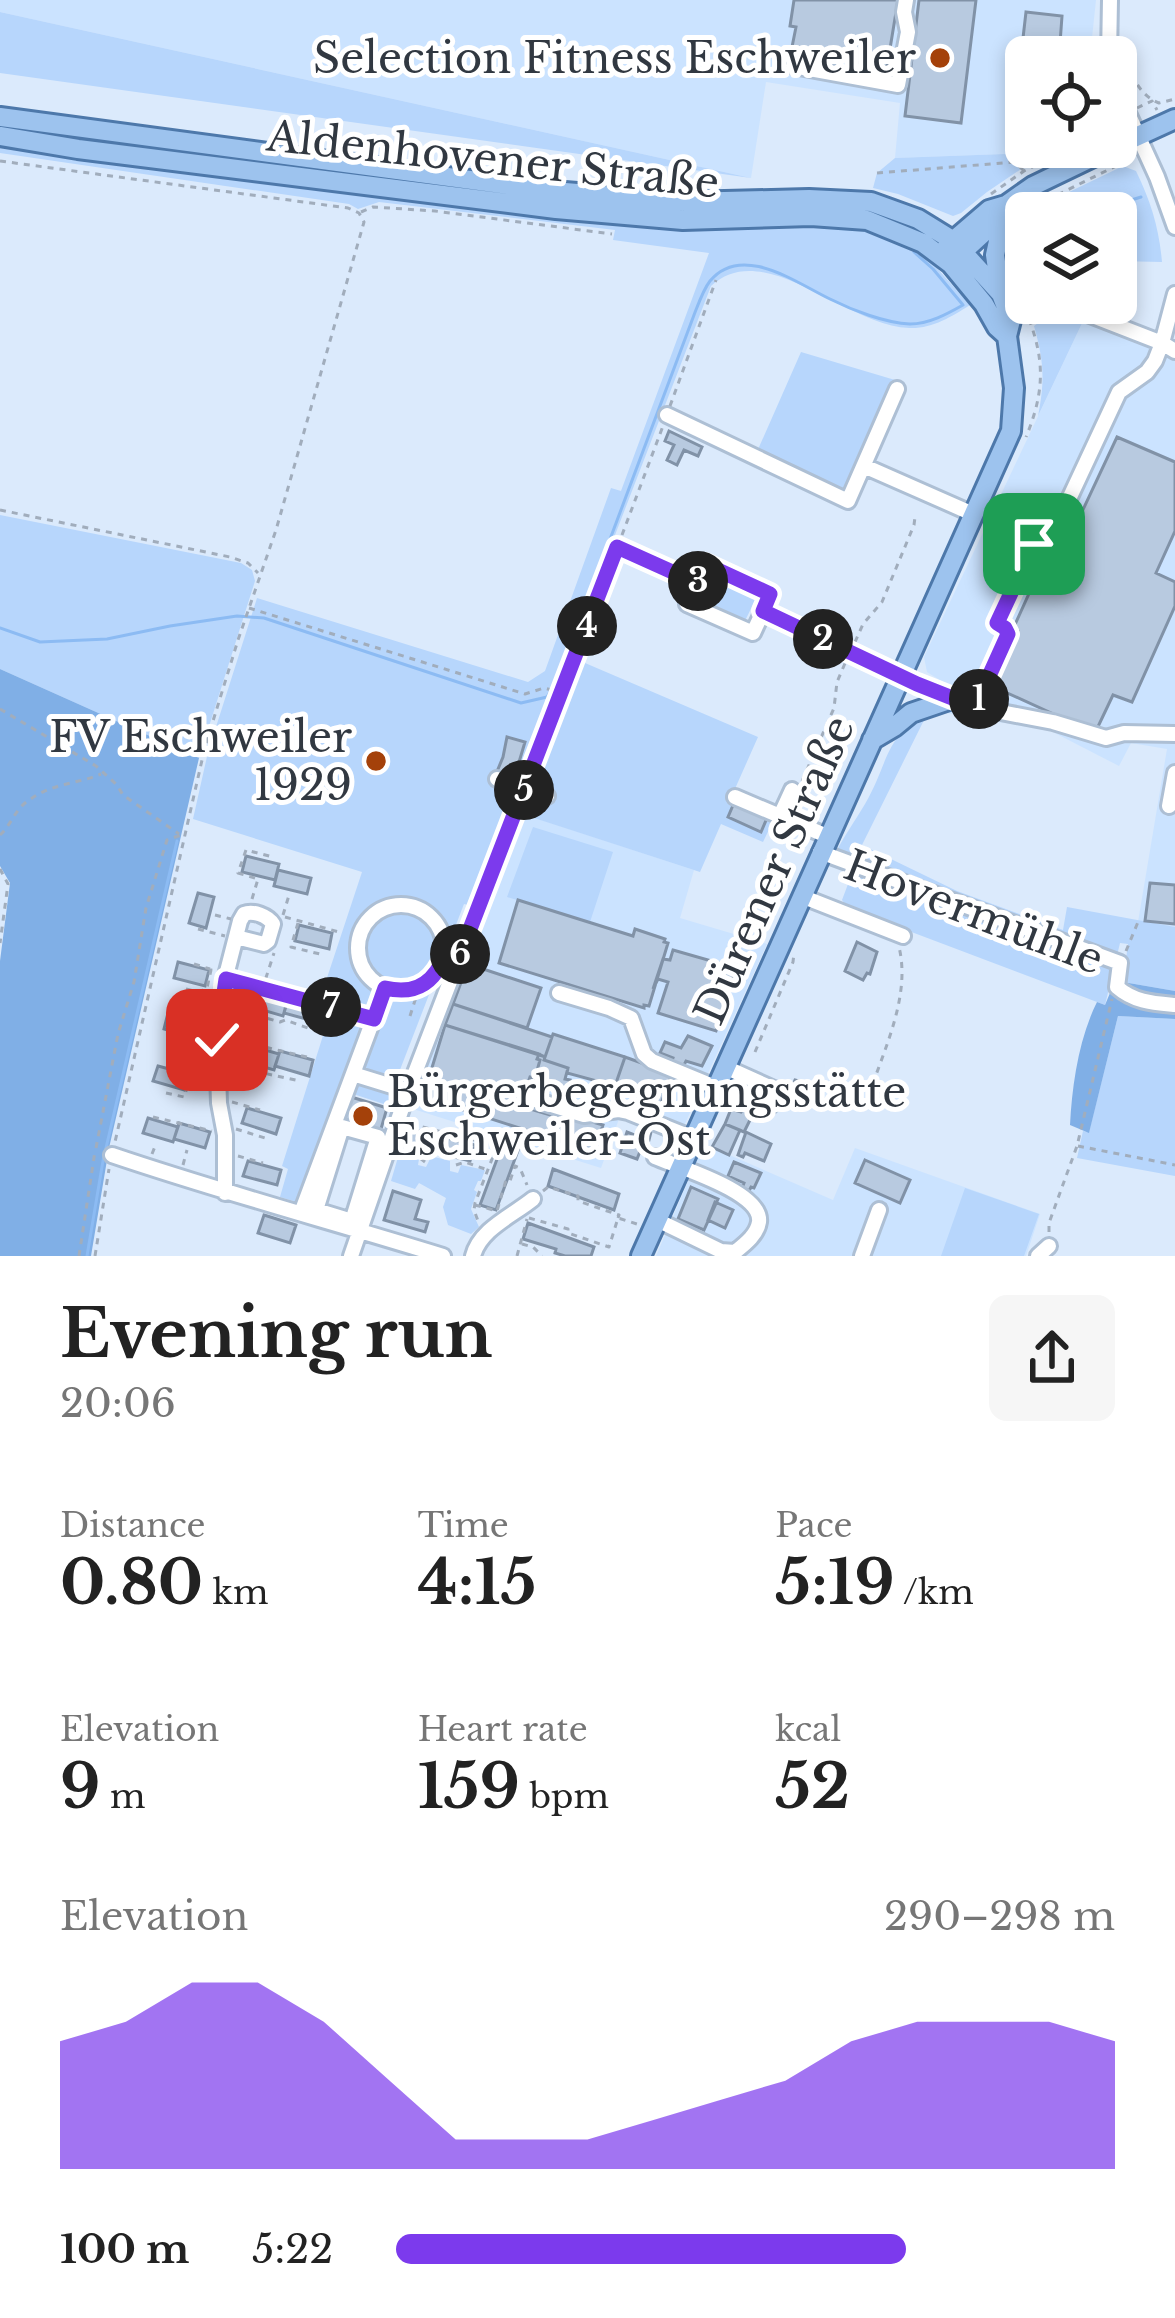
<!DOCTYPE html>
<meta charset="utf-8">
<style>
:root{--surface:#fff;--page:#f6f6f6;--text:#222;--muted:#767676;--accent:#7c3aed}
body{margin:0;font-family:"Libre Baskerville",serif;background:var(--page);color:var(--text);height:100vh;display:flex;flex-direction:column;font-size:45px;white-space:nowrap}
*{box-sizing:border-box;margin:0}
p{font-size:39px;color:var(--muted)}
.icon{flex:none;width:66px;height:66px;fill:none;stroke:currentColor;stroke-width:2;stroke-linecap:round;stroke-linejoin:round}
.map{position:relative;height:1256px;overflow:hidden}
.details{display:flex;flex-direction:column;background:var(--surface);flex:1}
.details>*{flex:none}
.buttons{position:absolute;left:1005px;top:36px;display:grid;gap:24px}
.buttons a{display:grid;place-items:center;width:132px;height:132px;border-radius:18px;background:var(--surface);box-shadow:0 6px 18px #0003;font-size:60px}
.pin{position:absolute;display:grid;place-items:center;width:102px;height:102px;color:#fff;margin:-51px;border-radius:24px;box-shadow:0 6px 18px #0006}
.km{position:absolute;width:60px;height:60px;margin:-30px;border-radius:50%;background:#222;color:#fff;font-size:33px;line-height:60px;text-align:center}
.round{display:grid;place-items:center;flex:none;width:126px;height:126px;border-radius:18px;background:var(--page)}
.headline{display:flex;align-items:center;justify-content:space-between;height:204px;padding:0 60px}
h1{font-size:66px;font-weight:700;line-height:90px}
.metrics{display:grid;grid-template-columns:repeat(3,1fr);gap:18px;height:204px;padding:12px 60px}
.metrics div{display:grid;align-content:center}
.metrics b{font-size:60px;font-weight:700}
.metrics small{font-size:33px;font-weight:400}
.metrics p{font-size:33px}
.chart{height:336px;padding:24px 60px}
.chart p{display:flex;justify-content:space-between}
.chart svg{width:100%;height:216px;margin-top:12px;fill:var(--accent);opacity:.7}
ul{padding:0 60px;list-style:none;font-size:39px}
li{display:grid;grid-template-columns:192px 144px 1fr;align-items:center;height:90px}
li i{height:30px;border-radius:15px;background:var(--accent)}
.map>svg:first-child{display:block}
.built{fill:#cbe3ff}
.green{fill:#b7d6fc}
.forest{fill:#80afe6}
.lines{fill:none;stroke-linecap:round;stroke-linejoin:round}
.stream{stroke:#8cbbf3;stroke-width:3}
.building{fill:#b8cae0;stroke:#8192a7;stroke-width:3}
.minor-casing{stroke:#adbfd4;stroke-width:20}
.major-casing{stroke:#4d78aa;stroke-width:24}
.path{stroke:#a1adbc;stroke-width:3;stroke-dasharray:6 6;stroke-linecap:butt}
.minor{stroke:#fff;stroke-width:14}
.major{stroke:#9dc3ee;stroke-width:18}
.route-casing{stroke:#fff;stroke-width:24}
.route{stroke:#7c3aed;stroke-width:15}
.poi-dot{fill:#a4410a;stroke:#fff;stroke-width:4.5}
.labels{text-anchor:middle;dominant-baseline:central;stroke-width:10;stroke-linejoin:round;paint-order:stroke}
.poi-label{font-size:42px;fill:#313841;stroke:#fff;text-anchor:end}
.street-label{font-size:42px;fill:#313841;stroke:#fff}
</style>
<div class="map">
<svg width="1175" height="1256" viewBox="0 0 1175 1256">
<rect width="100%" height="100%" fill="#dbeafc"/>
<path class="built" d="M0,0H1096L1090,57H1026V147H1049L1035,153L895,158L900,103L766,82L751,178L0,12Z
M1085,317L1175,354V927L1138,922L1167,749L1131,743L1119,766L1051,731L929,710L943,682L927,672L924,657Z
M520,813L694,870L680,918L767,944L679,1137L619,1119L601,1168L410,1108L424,1064Z
M704,1144L833,1200L855,1148L1040,1214L1026,1256H656Z"/>
<path class="green" d="M0,12L751,178L0,73Z
M0,143L553,218L682,228L811,225L865,230L907,245L927,257L970,305C951,317 932,329 909,328C846,326 764,236 711,286L472,906L464,904L398,1075L390,1106L350,1093L300,1203L280,1197L288,1169L282,1166L332,1007L319,1002L362,872L193,819L208,752L257,598L528,682L545,671L611,488L621,491L709,253L613,240L615,230L379,202L358,209L349,204L0,153Z
M1035,153L1033,161L987,192L961,213L953,216L898,194L873,188L877,173L895,158Z
M1123,166L1136,171C1151,202 1159,228 1162,262L1116,261V213H1031L1038,207Z
M1052,313L1085,317L1038,416C1045,381 1044,361 1034,326Z
M801,352L895,380L845,494L756,454Z
M0,515L241,563L252,570L255,581L199,758L0,669Z
M713,573L758,594L744,623L699,603Z
M578,660L758,737L734,791L778,811L763,842L721,824L700,872L531,817L545,785L536,771Z
M929,710L862,845L957,891L1063,930L1067,907L1175,927V991L1123,982L1128,944L1120,943L1105,1005L848,908L842,900L856,863L835,854C844,836 855,821 865,804C890,761 882,740 929,710Z
M533,827L613,852L590,922L507,897Z
M1118,1016L1175,1019V1176L1077,1158L1083,1131L1089,1132Z
M401,1147L419,1159L418,1165L426,1167L430,1159L423,1156V1154L450,1161V1171L458,1173L461,1165L485,1170L481,1181H478L474,1190L477,1192L471,1209L479,1227L471,1234L448,1225L443,1207L446,1198L419,1183L415,1189L391,1181Z
M965,1188L1039,1214L1024,1256H941Z"/>
<path class="forest" d="M0,669L199,758L109,1148L91,1256H0V961L10,883L0,866Z
M1123,982L1175,991V1019L1118,1016L1089,1133L1070,1125C1072,1085 1079,1038 1097,1002L1105,1005L1110,993Z"/>
<g class="lines">
<path class="stream" d="M1061,213L1109,207L1141,197
M1023,270L1026,267
M0,628L40,642L107,639L170,626L237,616L264,618L521,703L547,697L558,678L694,315C698,305 703,290 710,281C742,242 798,284 830,299C852,310 885,323 910,324C929,324 947,314 963,305L933,269L914,252
M106,1148L177,841
M87,1256L104,1155"/>
</g>
<path class="building" d="M794,0H898L887,67L791,52L796,27L790,26Z
M919,0H976L961,123L905,116Z
M1026,12L1062,16L1059,57H1026V68L1020,64Z
M669,431L702,447L698,456L684,450L677,465L667,460L674,445L665,441Z
M1117,437L1175,462V531L1156,573L1175,582V606L1132,702L1113,695L1095,733L992,686L1018,631L1013,629L1046,556L1059,561Z
M507,737L525,742L514,779L496,774L503,757Z
M734,803L767,818L761,832L728,817Z
M246,856L279,864L275,880L242,872Z
M278,870L311,878L307,894L274,886Z
M1150,883L1175,885V924L1145,921Z
M198,893L214,897L206,928L189,923Z
M518,900L633,936L635,929L665,939L664,942L668,943L649,1006L644,1005V1008L499,963Z
M299,925L332,933L329,949L295,941Z
M857,942L877,952L870,974L867,973L863,980L845,971Z
M673,950L736,968L716,1031L658,1013L668,982L658,979L653,989L663,959L670,960Z
M178,962L209,970L205,986L174,978Z
M468,964L541,988L527,1028L453,1004Z
M254,990L288,1000L283,1016L249,1006Z
M288,997L322,1007L317,1022L284,1013Z
M453,1004L552,1037L545,1057L445,1025Z
M168,1013L199,1022L195,1038L164,1029Z
M445,1025L539,1054L537,1059L540,1060L535,1078L530,1077L520,1106L550,1115L552,1110L603,1125L594,1152L423,1097Z
M553,1034L625,1057L615,1086L567,1073L568,1068L544,1060Z
M688,1036L712,1046L702,1066L686,1061L683,1067L671,1064L673,1058L660,1053L665,1042L681,1048Z
M245,1044L279,1054L274,1070L240,1060Z
M280,1051L313,1060L309,1076L275,1066Z
M539,1054L545,1057L544,1060L568,1068L565,1079L570,1080L563,1106L555,1103L560,1086L535,1078L540,1060L537,1059Z
M625,1057L672,1074L657,1114L631,1104L635,1094L615,1086Z
M158,1066L188,1074L184,1090L153,1081Z
M795,1080L821,1087L816,1097L809,1094L801,1106L787,1099Z
M348,1096L387,1108L379,1136L340,1125Z
M247,1108L281,1118L276,1134L242,1123Z
M744,1108L754,1112L744,1132L725,1124L731,1109L741,1112Z
M148,1118L178,1127L173,1142L143,1133Z
M179,1123L210,1132L205,1148L174,1139Z
M725,1124L740,1130L729,1155L712,1147Z
M640,1128L651,1132L649,1140L645,1139L637,1159L620,1153L627,1132L637,1136Z
M411,1129L475,1145L470,1161L406,1145Z
M746,1132L771,1144L764,1161L745,1153L743,1157L738,1155Z
M503,1143L519,1148L496,1210L480,1205Z
M865,1160L910,1180L900,1203L855,1183Z
M248,1161L281,1170L277,1185L243,1176Z
M734,1162L761,1173L754,1188L751,1187L749,1191L742,1188L744,1183L728,1176Z
M553,1169L619,1194L614,1210L548,1186Z
M691,1187L718,1199L704,1230L678,1219Z
M393,1191L421,1200L415,1219L428,1222L425,1232L384,1220Z
M715,1202L733,1210L725,1228L708,1220Z
M264,1215L296,1225L290,1243L258,1233Z
M528,1223L594,1247L591,1256H565L555,1253L556,1249L523,1239Z"/>
<g class="lines">
<defs>
<path id="minor" d="M1109,57L1110,0
M793,66L898,85L908,32L904,12L906,0
M1116,87L1157,177L1175,227
M1090,315L1162,343L1175,294
M667,415L848,501L897,389
M864,466L973,514
M617,547L697,583
M705,564L771,594L753,633L687,604Z
M763,611L929,689L975,707L1053,722L1106,738L1124,733L1175,734
M975,707L1008,634L1005,627L997,623L1034,544L1041,547L1048,544L1119,392L1147,372L1155,361L1162,343L1175,351
M497,779L547,796
M735,797L827,836
M1169,806L1175,773
M780,816L792,790
M820,852L1120,963L1117,987C1134,1002 1153,1003 1175,1005
M801,896L903,936
M358 948a43 43 0 1 1 86 0a43 43 0 1 1-86 0Z
M559,993L609,1008L631,1018L644,1054L652,1061L766,1108C773,1106 777,1095 774,1089L725,1067
M353,1074L408,1091
M532,1099L584,1115L618,1110L628,1112L693,1138
M342,1127L378,1137L352,1221L316,1210Z
M112,1155C221,1192 333,1222 443,1256
M655,1157C678,1167 763,1192 759,1222C757,1235 745,1244 735,1252L721,1251L657,1220
M225,1193V1135L219,1103L217,1040L222,991L240,921L244,914C253,910 268,916 273,924L268,941L264,944L236,937
M301,1213L385,988
M351,1256L408,1091L524,789
M473,1256C480,1229 512,1216 533,1199
M862,1256L879,1210
M1038,1256L1049,1246"/>
<path id="major" d="M0,117L553,191L685,202L809,199L871,202L918,219L952,240L1001,294L1011,320L1007,336L1014,388L1011,431L641,1256
M0,136L78,149L556,209L683,220L811,216L867,220L923,243L951,264L984,304L997,327L1007,336
M1116,146L1175,119
M947,246L989,210L1006,205L1033,186L1114,147
M956,258L993,224L1000,214
M1000,289L995,255L1006,205
M872,740L894,727L911,713L952,699"/>
</defs>
<use href="#minor" class="minor-casing"/>
<use href="#major" class="major-casing"/>
<path class="path" d="M1123,52C1130,72 1138,95 1159,103L1175,99
M1137,108L1152,101L1157,110
M0,161L348,208L359,213L364,222L276,530L238,640L205,747L115,1142
M877,173L1015,162L1023,170
M991,194L1024,171L1073,147
M361,212L373,207L435,211L612,234
M1018,221L1045,201L1120,164
M1015,286C1041,343 1051,377 1026,437
M1033,322C1050,309 1059,309 1079,313
M670,406L716,280
M0,510L230,557L248,563L258,573
M622,535L663,426
M988,574L1001,580
M249,608L525,694L544,688L560,692
M855,642L863,624L882,602L914,525L915,517
M0,709L96,766L117,785L123,795L179,834
M529,776L612,561
M802,781L834,708L837,682L846,661
M0,835C10,826 15,811 25,803C52,782 75,785 101,774
M0,869L8,884L0,943
M252,899L258,879L238,873L246,850L273,857
M215,915L231,919
M283,915L290,892
M285,917L339,932
M298,923L291,947L324,955
M198,929L225,936
M1126,951L1138,922
M194,964L210,969
M239,983L360,1015
M186,989L199,992L207,988L211,970L216,971
M253,989L245,1012L280,1022L285,1020L308,1028L317,1026
M262,990L274,953
M410,1016L419,988
M231,1039L311,1058
M179,1040L194,1043L203,1042
M755,1052L793,962L794,953
M231,1066L300,1081
M176,1069L205,1077
M166,1093L184,1097L191,1076
M869,1095C884,1049 911,996 899,947
M232,1102L260,1110
M153,1117L212,1131
M411,1124L482,1142L499,1141L475,1203L474,1210L478,1221
M236,1129L265,1138
M405,1143L404,1146L425,1162
M1078,1146L1175,1165
M96,1148L118,1034L134,982L146,908L167,840L181,835
M152,1154L156,1144
M238,1156L263,1163
M183,1165L187,1150
M456,1165L465,1162L485,1169
M543,1191L548,1187L578,1196V1201L619,1215L618,1218
M475,1205L497,1211L506,1180L510,1181L515,1166L520,1168L527,1185
M529,1218L568,1229V1233L609,1247L618,1218L640,1225
M1049,1232V1223L1077,1146L1112,999
M522,1244L533,1247L542,1256
M79,1256L95,1151
M95,1256L109,1169
M517,1256L527,1219"/>
<use href="#minor" class="minor"/>
<use href="#major" class="major"/>
</g>
<g class="lines">
<defs>
<path id="route" d="M217,1040L226,979L374,1019L385,988C410,994 429,987 441,964L455,968L617,547L697,583L705,564L770,594L763,611L917,684L975,707L1008,634L1005,628L997,623L1034,544"/>
</defs>
<use href="#route" class="route-casing"/>
<use href="#route" class="route"/>
</g>
<g class="poi-dot">
<circle cx="940" cy="58" r="12"/>
<circle cx="376" cy="761" r="12"/>
<circle cx="363" cy="1116" r="12"/>
</g>
<g class="labels">
<g class="poi-label">
<text x="916" y="58">Selection Fitness Eschweiler</text>
<text x="352" y="737">FV Eschweiler<tspan x="352" dy="48">1929</tspan></text>
<text x="387" y="1092" text-anchor="start">Bürgerbegegnungsstätte<tspan x="387" dy="48">Eschweiler-Ost</tspan></text>
</g>
<g class="street-label">
<text transform="translate(493 159) rotate(6)">Aldenhovener Straße</text>
<text transform="translate(774 870) rotate(-66)">Dürener Straße</text>
<text transform="translate(974 912) rotate(21)">Hovermühle</text>
</g>
</g>
</svg>
<div class="buttons">
<a><svg class="icon" aria-label="locate" viewBox="0 0 24 24"><circle cx="12" cy="12" r="6"/><path d="M12 2v4M12 18v4M2 12h4M18 12h4"/></svg></a>
<a><svg class="icon" aria-label="layers" viewBox="0 0 24 24"><path d="M12 4l9 5-9 5-9-5zM3 14l9 5 9-5"/></svg></a>
</div>
<div class="pin" style="left:1034px;top:544px;background:#1e9e55"><svg class="icon" aria-label="arrive" viewBox="0 0 24 24"><path d="M6 21V4h12l-3 4 3 4H6"/></svg></div>
<div class="pin" style="left:217px;top:1040px;background:#d93025"><svg class="icon" aria-label="check" viewBox="0 0 24 24"><path d="M5 12l5 5 9-10"/></svg></div>
<b class="km" style="left:979px;top:699px">1</b>
<b class="km" style="left:823px;top:639px">2</b>
<b class="km" style="left:698px;top:581px">3</b>
<b class="km" style="left:587px;top:626px">4</b>
<b class="km" style="left:524px;top:790px">5</b>
<b class="km" style="left:460px;top:954px">6</b>
<b class="km" style="left:331px;top:1007px">7</b>
</div>
<section class="details">
<div class="headline"><div><h1>Evening run</h1><p>20:06</p></div><a class="round"><svg class="icon" aria-label="share" viewBox="0 0 24 24"><path d="M12 15V3M7 8l5-5 5 5M5 13v7h14v-7"/></svg></a></div>
<div class="metrics">
<div><p>Distance</p><b>0.80<small> km</small></b></div>
<div><p>Time</p><b>4:15</b></div>
<div><p>Pace</p><b>5:19<small> /km</small></b></div>
</div>
<div class="metrics">
<div><p>Elevation</p><b>9<small> m</small></b></div>
<div><p>Heart rate</p><b>159<small> bpm</small></b></div>
<div><p>kcal</p><b>52</b></div>
</div>
<div class="chart"><p><span>Elevation</span>290–298 m</p>
<svg viewBox="0 0 160 44" preserveAspectRatio="none"><path d="M0 44V18L10 14L20 6L30 6L40 14L50 26L60 38L70 38L80 38L90 34L100 30L110 26L120 18L130 14L140 14L150 14L160 18V44z"/></svg>
</div>
<ul>
<li><b>100 m</b>5:22<i style="width:71%"></i></li>
</ul>
</section>
